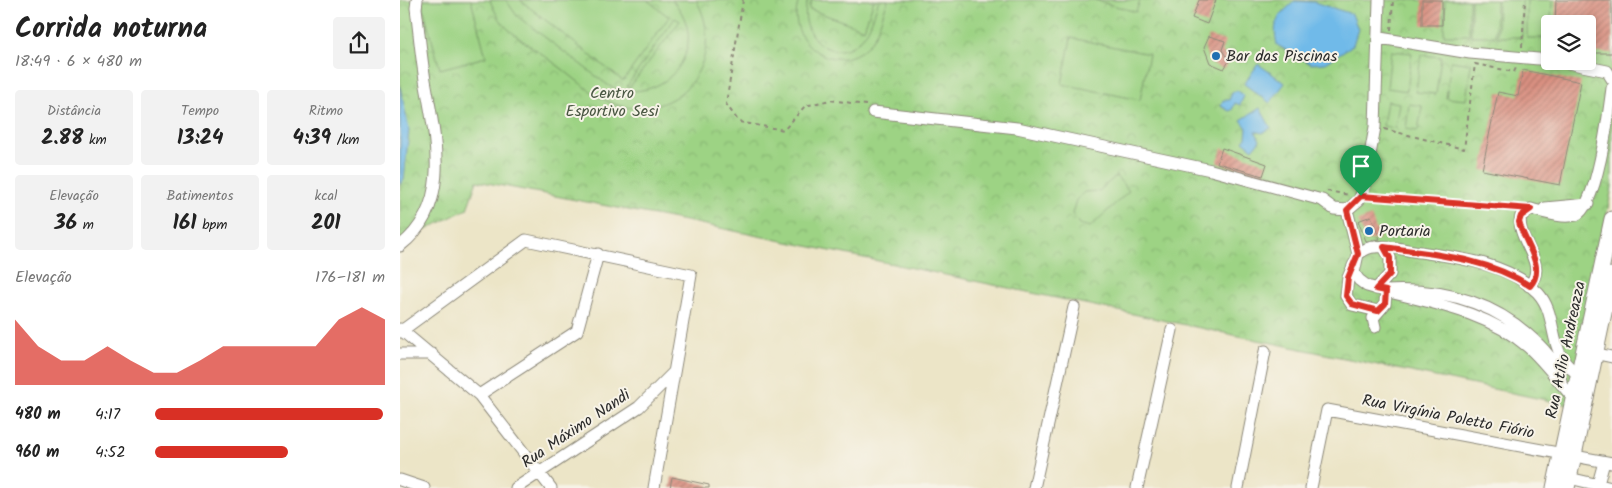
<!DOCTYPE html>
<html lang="pt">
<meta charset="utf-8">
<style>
:root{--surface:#fff;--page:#f2f2f2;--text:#222;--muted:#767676;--accent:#d93025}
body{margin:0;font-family:Kalam,sans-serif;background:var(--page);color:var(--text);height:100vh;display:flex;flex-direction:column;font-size:19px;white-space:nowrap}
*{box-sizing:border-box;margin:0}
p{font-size:16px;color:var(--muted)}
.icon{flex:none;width:28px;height:28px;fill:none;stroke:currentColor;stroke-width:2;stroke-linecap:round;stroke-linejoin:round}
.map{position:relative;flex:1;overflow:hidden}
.drawer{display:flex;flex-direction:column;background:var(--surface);width:400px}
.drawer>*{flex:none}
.fabs{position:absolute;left:1141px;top:15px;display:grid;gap:10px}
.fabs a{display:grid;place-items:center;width:55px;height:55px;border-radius:5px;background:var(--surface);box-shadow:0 2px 8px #0003;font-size:25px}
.pin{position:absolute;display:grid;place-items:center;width:42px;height:42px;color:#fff;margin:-51px -21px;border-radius:50% 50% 50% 0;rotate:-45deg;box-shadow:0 0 5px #0007}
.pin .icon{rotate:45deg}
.round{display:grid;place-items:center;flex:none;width:52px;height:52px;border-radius:5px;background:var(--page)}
.head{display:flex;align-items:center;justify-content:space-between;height:85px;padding:0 15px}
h1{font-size:28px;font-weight:700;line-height:38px}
.figures{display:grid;grid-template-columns:repeat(3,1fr);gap:8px;height:85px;padding:5px 15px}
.figures div{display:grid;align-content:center;border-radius:5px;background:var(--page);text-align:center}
.figures b{font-size:21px;font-weight:700}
.figures small{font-size:14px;font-weight:400}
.figures p{font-size:14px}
.chart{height:140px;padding:10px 15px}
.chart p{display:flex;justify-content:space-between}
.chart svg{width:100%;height:90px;margin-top:5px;fill:var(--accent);opacity:.7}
ul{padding:0 15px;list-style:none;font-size:16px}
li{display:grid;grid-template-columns:80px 60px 1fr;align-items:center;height:38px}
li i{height:12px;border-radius:6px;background:var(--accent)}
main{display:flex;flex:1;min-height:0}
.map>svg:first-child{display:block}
.park{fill:url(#park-crowns);stroke:#647f58;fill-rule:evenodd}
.pitch{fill:#9dd384;stroke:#647f58}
.water{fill:#70bae9;stroke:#4e728a}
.building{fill:url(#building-hatch)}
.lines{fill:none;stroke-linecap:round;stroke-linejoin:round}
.minor-casing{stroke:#8c8879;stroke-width:13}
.major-casing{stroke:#8c8879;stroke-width:17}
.path{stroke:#8c8879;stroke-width:2;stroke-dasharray:4 4;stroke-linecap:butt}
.minor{stroke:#fff;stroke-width:11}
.major{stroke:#fff;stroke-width:15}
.route-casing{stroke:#fff;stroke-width:10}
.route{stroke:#d93025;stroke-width:6}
.poi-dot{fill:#1f6fb2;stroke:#f7f3e8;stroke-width:2}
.labels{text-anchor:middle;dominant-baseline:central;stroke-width:4;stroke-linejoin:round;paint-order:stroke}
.poi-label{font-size:16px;fill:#2b2b2b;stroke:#f7f3e8;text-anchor:start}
.park-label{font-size:16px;fill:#485541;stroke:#f7f3e8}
.street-label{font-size:16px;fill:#2b2b2b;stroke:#f7f3e8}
</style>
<main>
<section class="drawer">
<div class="head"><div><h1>Corrida noturna</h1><p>18:49 · 6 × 480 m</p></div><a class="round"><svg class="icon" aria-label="share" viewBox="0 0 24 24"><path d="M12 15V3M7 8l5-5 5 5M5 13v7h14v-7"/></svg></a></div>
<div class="figures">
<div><p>Distância</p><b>2.88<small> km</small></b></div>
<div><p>Tempo</p><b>13:24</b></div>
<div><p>Ritmo</p><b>4:39<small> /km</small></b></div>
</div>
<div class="figures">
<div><p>Elevação</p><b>36<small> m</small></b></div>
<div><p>Batimentos</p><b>161<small> bpm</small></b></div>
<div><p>kcal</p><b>201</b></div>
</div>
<div class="chart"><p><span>Elevação</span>176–181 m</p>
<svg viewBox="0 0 160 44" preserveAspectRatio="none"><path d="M0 44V12L10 25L20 32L30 32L40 25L50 32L60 38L70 38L80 32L90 25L100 25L110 25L120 25L130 25L140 12L150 6L160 12V44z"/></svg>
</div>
<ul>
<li><b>480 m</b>4:17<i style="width:99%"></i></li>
<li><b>960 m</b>4:52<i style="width:58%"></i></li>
</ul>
</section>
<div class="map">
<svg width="1212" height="488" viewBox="0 0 1212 488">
<defs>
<pattern id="park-crowns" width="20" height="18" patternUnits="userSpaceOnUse" patternTransform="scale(1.25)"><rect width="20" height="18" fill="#9dd384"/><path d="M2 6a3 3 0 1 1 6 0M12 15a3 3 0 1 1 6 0" fill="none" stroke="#87b572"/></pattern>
<pattern id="building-hatch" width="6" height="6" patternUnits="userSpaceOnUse" patternTransform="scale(1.25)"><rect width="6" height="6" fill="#d99081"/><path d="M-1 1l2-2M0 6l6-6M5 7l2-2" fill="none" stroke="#b0766a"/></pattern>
</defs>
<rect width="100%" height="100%" fill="#f7f3e8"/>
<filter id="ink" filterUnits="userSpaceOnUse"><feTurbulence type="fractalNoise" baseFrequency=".02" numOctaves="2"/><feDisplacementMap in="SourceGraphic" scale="10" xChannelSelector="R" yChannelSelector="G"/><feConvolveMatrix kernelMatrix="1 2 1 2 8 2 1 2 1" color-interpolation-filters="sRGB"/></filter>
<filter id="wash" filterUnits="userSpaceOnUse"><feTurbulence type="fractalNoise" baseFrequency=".0096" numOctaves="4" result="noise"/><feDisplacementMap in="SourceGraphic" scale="20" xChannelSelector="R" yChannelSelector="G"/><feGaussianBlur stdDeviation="1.12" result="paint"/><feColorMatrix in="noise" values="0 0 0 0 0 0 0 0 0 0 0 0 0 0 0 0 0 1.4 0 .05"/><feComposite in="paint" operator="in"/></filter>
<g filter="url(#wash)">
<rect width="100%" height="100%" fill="#ece5c7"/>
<path class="park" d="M0,0H1212V187L1170,405L296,223L77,181L67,209L0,243ZM1150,24H1188V61H1150Z"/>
<path class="pitch" d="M21,0H71L86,57L40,69Z
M90,0H106L117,16L209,86C265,109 315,45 272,0H296C324,47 293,109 236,108C226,108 216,105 207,101C189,92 173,77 157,65C141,53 123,42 108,29C100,21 94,11 90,0Z
M120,0H247L269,17L223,81Z
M399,0H408C395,35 434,68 461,39C471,29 474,13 479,0H488C482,15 479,33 468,45C437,79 383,42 399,0Z
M412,0H474L464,29L409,9Z
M695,0H740L736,12Z
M1045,0H1069V35H1044Z
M1071,0H1096L1095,36H1071Z
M1098,0H1122V37H1097Z
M1127,0H1152L1150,38H1127Z
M275,18L280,21L229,88L227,86Z
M671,38L749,54L740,100L662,84Z
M991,51L1012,53L1007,91L987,88Z
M1021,55L1041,57L1036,94L1016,92Z
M1051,61L1071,64L1066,100L1046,98Z
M987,101L999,103L995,128L983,126Z
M1009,104L1022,106L1018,131L1006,129Z
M716,176L729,191L690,227L679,224L672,214L676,200L684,192L699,191Z"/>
<path class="water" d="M895,1L914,2L952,14L958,29L953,45L925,63L911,64L877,45C872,21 878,16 895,1Z
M858,64L885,83L870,103L844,84Z
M0,86L9,130L4,179L0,185Z
M837,90L844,96L840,105L835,103L832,110L829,111L821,106L823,100H829L832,93Z
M860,108L871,128L862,133L855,131L860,140L853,149L843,141L846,137L847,128L841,120Z"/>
<g id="blocks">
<path class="building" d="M799,0H816L807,24L792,18Z
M1022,0H1042V25H1022Z
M1156,0H1212V53H1188V24H1155Z
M809,36L825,41L822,50L829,61L824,69L810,63L804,47Z
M1123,70L1181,82L1160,185L1082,170L1098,92L1118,96Z
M822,148L867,164L863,176L817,163Z
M971,216L980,239L966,241L958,221Z
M272,477L309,485V488H270Z"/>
</g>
</g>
<g filter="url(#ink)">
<use href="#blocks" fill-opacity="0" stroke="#8c8879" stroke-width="1"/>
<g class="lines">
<defs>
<path id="minor" d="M980,38L1070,53L1150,60
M1158,61L1207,71L1212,79
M473,112L617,128L811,170L922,200L934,209L947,210L959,200L964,188L975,127L979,0
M1145,208L1188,204
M947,210L958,254
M0,246C53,205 35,137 25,80C21,56 19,32 16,8L17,0
M954,264L948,278L946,296L952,305L978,311
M1129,286C1150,263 1115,241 1121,216L1131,209C1143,212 1163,219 1176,215C1197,208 1209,111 1212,88
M976,289L990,274V258L984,247
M975,327L973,318L985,304L986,291C1042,288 1093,301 1134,340C1147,352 1157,364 1161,381
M0,329L79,395L151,488
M0,332L126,240L291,275L254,488
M1189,352L1212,357
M0,354H32
M79,395L177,331L198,254
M1174,399C1159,382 1145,362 1128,347C1083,308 1022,302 967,286L959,280L954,273L958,254C964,250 968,247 975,247C987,245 1001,249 1013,251C1054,257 1108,262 1138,293C1161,318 1144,359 1184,377
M1169,478L1212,488
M0,480L24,488
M1198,484L1204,462
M116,488L239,407L273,373
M634,488L674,307
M737,488L772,330
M838,488L865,351
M911,488L927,410L1212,463"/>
<path id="major" d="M1154,488L1212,219
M1167,488L1212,275"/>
</defs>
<use href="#minor" class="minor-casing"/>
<use href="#major" class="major-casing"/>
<path class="path" d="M343,0L326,104L339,122L384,130L405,106L430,100L466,105
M991,30L993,0
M1122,47L1125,0
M984,129L1064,149L1075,64L1114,72L1117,66
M927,191L950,195
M972,197L1114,208"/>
<use href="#minor" class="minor"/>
<use href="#major" class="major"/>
</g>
</g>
<g class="lines" filter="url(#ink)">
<defs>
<path id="route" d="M961,196L1131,209L1121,216L1119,222C1124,243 1147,267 1130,286C1087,258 1034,254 984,247L990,258V274L976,289L986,291L985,304L978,311L952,304L946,296L948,278L958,254L947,210Z"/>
</defs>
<use href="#route" class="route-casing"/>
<use href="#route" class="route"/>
</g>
<g class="poi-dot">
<circle cx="816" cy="56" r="5"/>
<circle cx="969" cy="231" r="5"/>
</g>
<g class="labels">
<g class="poi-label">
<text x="826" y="56">Bar das Piscinas</text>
<text x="979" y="231">Portaria</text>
</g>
<g class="park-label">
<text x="212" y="93">Centro<tspan x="212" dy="18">Esportivo Sesi</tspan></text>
</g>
<g class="street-label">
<text transform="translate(1166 350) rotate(-78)">Rua Atílio Andreazza</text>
<text transform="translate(1048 417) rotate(11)">Rua Virgínia Poletto Fiório</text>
<text transform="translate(176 429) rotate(-34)">Rua Máximo Nandi</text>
</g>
</g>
</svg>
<div class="fabs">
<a><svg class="icon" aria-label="layers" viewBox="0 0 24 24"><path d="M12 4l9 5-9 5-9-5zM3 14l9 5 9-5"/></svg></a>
</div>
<div class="pin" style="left:961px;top:196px;background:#1e9e55"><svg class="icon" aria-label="arrive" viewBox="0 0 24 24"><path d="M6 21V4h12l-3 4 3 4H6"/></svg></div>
</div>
</main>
